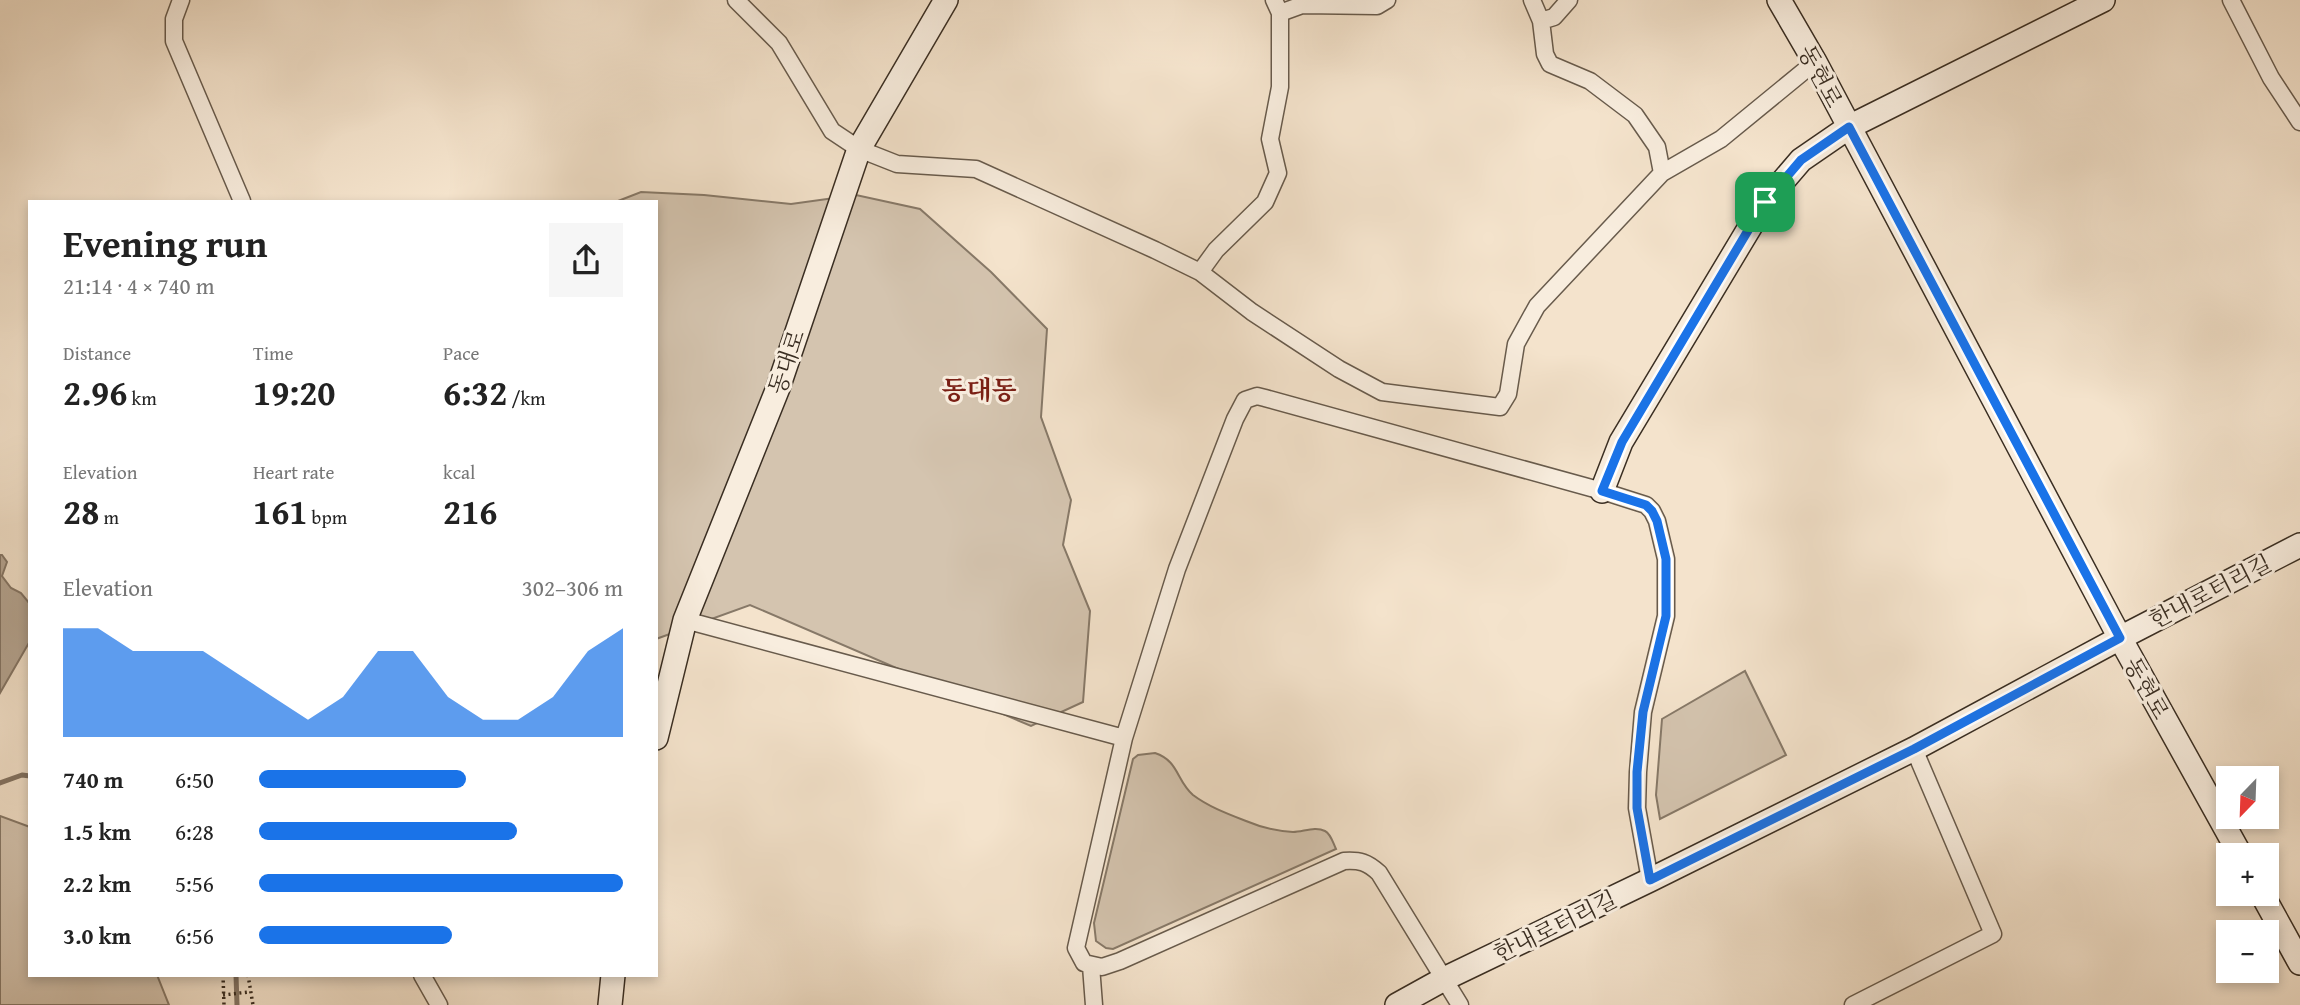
<!DOCTYPE html>
<meta charset="utf-8">
<style>
:root{--surface:#fff;--page:#f6f6f6;--text:#222;--muted:#767676;--accent:#1a73e8}
body{margin:0;font-family:"Gentium Book Plus","Noto Serif KR",serif;background:var(--page);color:var(--text);height:100vh;display:flex;flex-direction:column;font-size:26px;white-space:nowrap}
*{box-sizing:border-box;margin:0}
p{font-size:23px;color:var(--muted)}
.icon{flex:none;width:38px;height:38px;fill:none;stroke:currentColor;stroke-width:2;stroke-linecap:round;stroke-linejoin:round}
.map{position:relative;flex:1;overflow:hidden}
.sheet{position:absolute;left:28px;top:200px;width:630px;height:777px;display:flex;flex-direction:column;background:var(--surface);border-radius:0px;box-shadow:0 4px 10px #0003}
.sheet>*{flex:none}
.needle{width:46px;rotate:203deg}
.fabs{position:absolute;left:2216px;top:766px;display:grid;gap:14px}
.fabs a{display:grid;place-items:center;width:63px;height:63px;border-radius:0px;background:var(--surface);box-shadow:0 4px 10px #0003;font-size:35px}
.pin{position:absolute;display:grid;place-items:center;width:60px;height:60px;color:#fff;margin:-30px;border-radius:14px;box-shadow:0 4px 10px #0006}
.round{display:grid;place-items:center;flex:none;width:74px;height:74px;border-radius:0px;background:var(--page)}
.headline{display:flex;align-items:center;justify-content:space-between;height:119px;padding:0 35px}
h1{font-size:38px;font-weight:800;line-height:52px}
.figures{display:grid;grid-template-columns:repeat(3,1fr);gap:10px;height:119px;padding:7px 35px}
.figures div{display:grid;align-content:center}
.figures b{font-size:35px;font-weight:800}
.figures small{font-size:19px;font-weight:400}
.figures p{font-size:19px}
.chart{height:196px;padding:14px 35px}
.chart p{display:flex;justify-content:space-between}
.chart svg{width:100%;height:126px;margin-top:7px;fill:var(--accent);opacity:.7}
ul{padding:0 35px;list-style:none;font-size:23px}
li{display:grid;grid-template-columns:112px 84px 1fr;align-items:center;height:52px}
li i{height:18px;border-radius:9px;background:var(--accent)}
.map>svg:first-child{display:block}
.green{fill:#d4c4af;stroke:#877968;stroke-width:2}
.water{fill:#b5a592;stroke:#847565;stroke-width:2}
.lines{fill:none;stroke-linecap:round;stroke-linejoin:round}
.stream{stroke:#847565;stroke-width:5}
.street-casing{stroke:#685b4c;stroke-width:19}
.secondary-casing{stroke:#3a2e22;stroke-width:26}
.path{stroke:#3a2e22;stroke-width:3.5;stroke-dasharray:2 3.5;stroke-linecap:butt}
.street{stroke:#f8edde;stroke-width:16}
.secondary{stroke:#f8edde;stroke-width:23}
.route-casing{stroke:#fff;stroke-width:14}
.route{stroke:#1a73e8;stroke-width:9}
.labels{text-anchor:middle;dominant-baseline:central;stroke-width:6;stroke-linejoin:round;paint-order:stroke}
.street-label{font-size:23px;fill:#3a2e22;stroke:#f8edde}
.quarter-label{font-size:26px;font-weight:bold;fill:#7a1f14;stroke:#f8edde}
</style>
<div class="map">
<svg width="2300" height="1005" viewBox="0 0 2300 1005">
<rect width="100%" height="100%" fill="#f4e3cc"/>
<filter id="stains"><feTurbulence type="fractalNoise" baseFrequency=".00286" numOctaves="4"/><feColorMatrix values="0 0 0 0 .2 0 0 0 0 .09 0 0 0 0 .02 0 0 0 .5 -.17"/></filter>
<radialGradient id="worn" r=".72"><stop offset=".6" stop-color="#630" stop-opacity="0"/><stop offset="1" stop-color="#630" stop-opacity=".3"/></radialGradient>
<path class="green" d="M641,192L704,195L791,204L856,195L920,209L991,272L1047,329L1041,417L1071,500L1063,545L1090,611L1083,702L1031,726L750,605L656,639V201H618Z
M1745,671L1786,755L1660,819L1656,795L1662,719Z
M1155,753C1179,761 1176,780 1193,795C1209,807 1228,814 1246,821C1260,827 1278,831 1293,832C1303,832 1315,826 1325,831C1331,834 1333,843 1336,849L1113,949L1106,948L1096,941L1094,923L1133,759L1138,755Z
M0,816L30,827V975H157L169,1005H0Z"/>
<path class="water" d="M0,555H2L7,562L2,576L11,588L21,593L30,604V641L0,693Z"/>
<g class="lines">
<path class="stream" d="M0,783L22,775L30,776
M236,975L237,1005"/>
<defs>
<path id="street" d="M181,0L174,19V41L242,201
M736,0L779,43L832,131L859,149L897,164L976,169L1155,250L1200,272L1252,312L1339,369L1382,392L1500,407L1508,394L1516,344L1537,306L1662,173L1721,139L1815,62
M1532,0L1541,21L1545,54L1550,64L1590,81L1635,115L1657,147L1662,173
M2231,0L2271,78L2300,122
M1280,13L1302,5L1377,6L1387,0
M1541,21L1554,17L1569,0
M1200,272L1216,250L1265,202L1278,173L1270,139L1280,87V13L1274,0
M685,620L1124,738
M1091,966L1094,1005
M422,975L439,1005
M1460,1005L1379,873C1367,862 1360,860 1344,861L1120,961L1102,967L1084,963L1076,948L1124,738L1177,569L1235,419L1245,400L1257,396L1265,398L1602,491L1646,505L1652,511L1657,521L1666,559V616L1643,712L1638,772L1637,808L1650,880
M1853,1005L1993,934L1914,749"/>
<path id="secondary" d="M1779,0L1815,62L2120,638L2241,856
M1602,491L1621,442L1765,202L1801,160L1849,127L2103,0
M656,738L685,620L778,388L859,149L946,0
M2262,894L2300,963
M610,1005L613,975
M1397,1005L1444,979L1650,880L1914,749L2120,638L2300,545"/>
</defs>
<use href="#street" class="street-casing"/>
<use href="#secondary" class="secondary-casing"/>
<path class="path" d="M223,975L224,1005
M248,975L253,1005
M223,995L249,992"/>
<use href="#street" class="street"/>
<use href="#secondary" class="secondary"/>
</g>
<g class="lines">
<defs>
<path id="route" d="M1849,127L2120,638L1914,749L1650,880L1637,808V772L1643,712L1666,616V559L1657,521L1652,511L1646,505L1602,491L1622,442L1765,202L1801,160Z"/>
</defs>
<use href="#route" class="route-casing"/>
<use href="#route" class="route"/>
</g>
<g class="labels">
<g class="street-label">
<text transform="translate(1821 76) rotate(62)">동현로</text>
<text transform="translate(786 362) rotate(-71)">동대로</text>
<text transform="translate(2210 591) rotate(-27)">한내로터리길</text>
<text transform="translate(2147 688) rotate(61)">동현로</text>
<text transform="translate(1555 926) rotate(-26)">한내로터리길</text>
</g>
<g class="quarter-label">
<text x="979" y="389">동대동</text>
</g>
</g>
<rect width="100%" height="100%" filter="url(#stains)"/>
<rect width="100%" height="100%" fill="url(#worn)"/>
</svg>
<div class="fabs">
<a><svg class="needle" viewBox="-14 -14 28 28"><path d="M0-13l5 13h-10z" fill="#e53935"/><path d="M0 13l5-13h-10z" fill="#767676"/></svg></a>
<a>+</a>
<a>−</a>
</div>
<div class="pin" style="left:1765px;top:202px;background:#1e9e55"><svg class="icon" aria-label="arrive" viewBox="0 0 24 24"><path d="M6 21V4h12l-3 4 3 4H6"/></svg></div>
<section class="sheet">
<div class="headline"><div><h1>Evening run</h1><p>21:14 · 4 × 740 m</p></div><a class="round"><svg class="icon" aria-label="share" viewBox="0 0 24 24"><path d="M12 15V3M7 8l5-5 5 5M5 13v7h14v-7"/></svg></a></div>
<div class="figures">
<div><p>Distance</p><b>2.96<small> km</small></b></div>
<div><p>Time</p><b>19:20</b></div>
<div><p>Pace</p><b>6:32<small> /km</small></b></div>
</div>
<div class="figures">
<div><p>Elevation</p><b>28<small> m</small></b></div>
<div><p>Heart rate</p><b>161<small> bpm</small></b></div>
<div><p>kcal</p><b>216</b></div>
</div>
<div class="chart"><p><span>Elevation</span>302–306 m</p>
<svg viewBox="0 0 160 44" preserveAspectRatio="none"><path d="M0 44V6L10 6L20 14L30 14L40 14L50 22L60 30L70 38L80 30L90 14L100 14L110 30L120 38L130 38L140 30L150 14L160 6V44z"/></svg>
</div>
<ul>
<li><b>740 m</b>6:50<i style="width:57%"></i></li>
<li><b>1.5 km</b>6:28<i style="width:71%"></i></li>
<li><b>2.2 km</b>5:56<i style="width:100%"></i></li>
<li><b>3.0 km</b>6:56<i style="width:53%"></i></li>
</ul>
</section>
</div>
